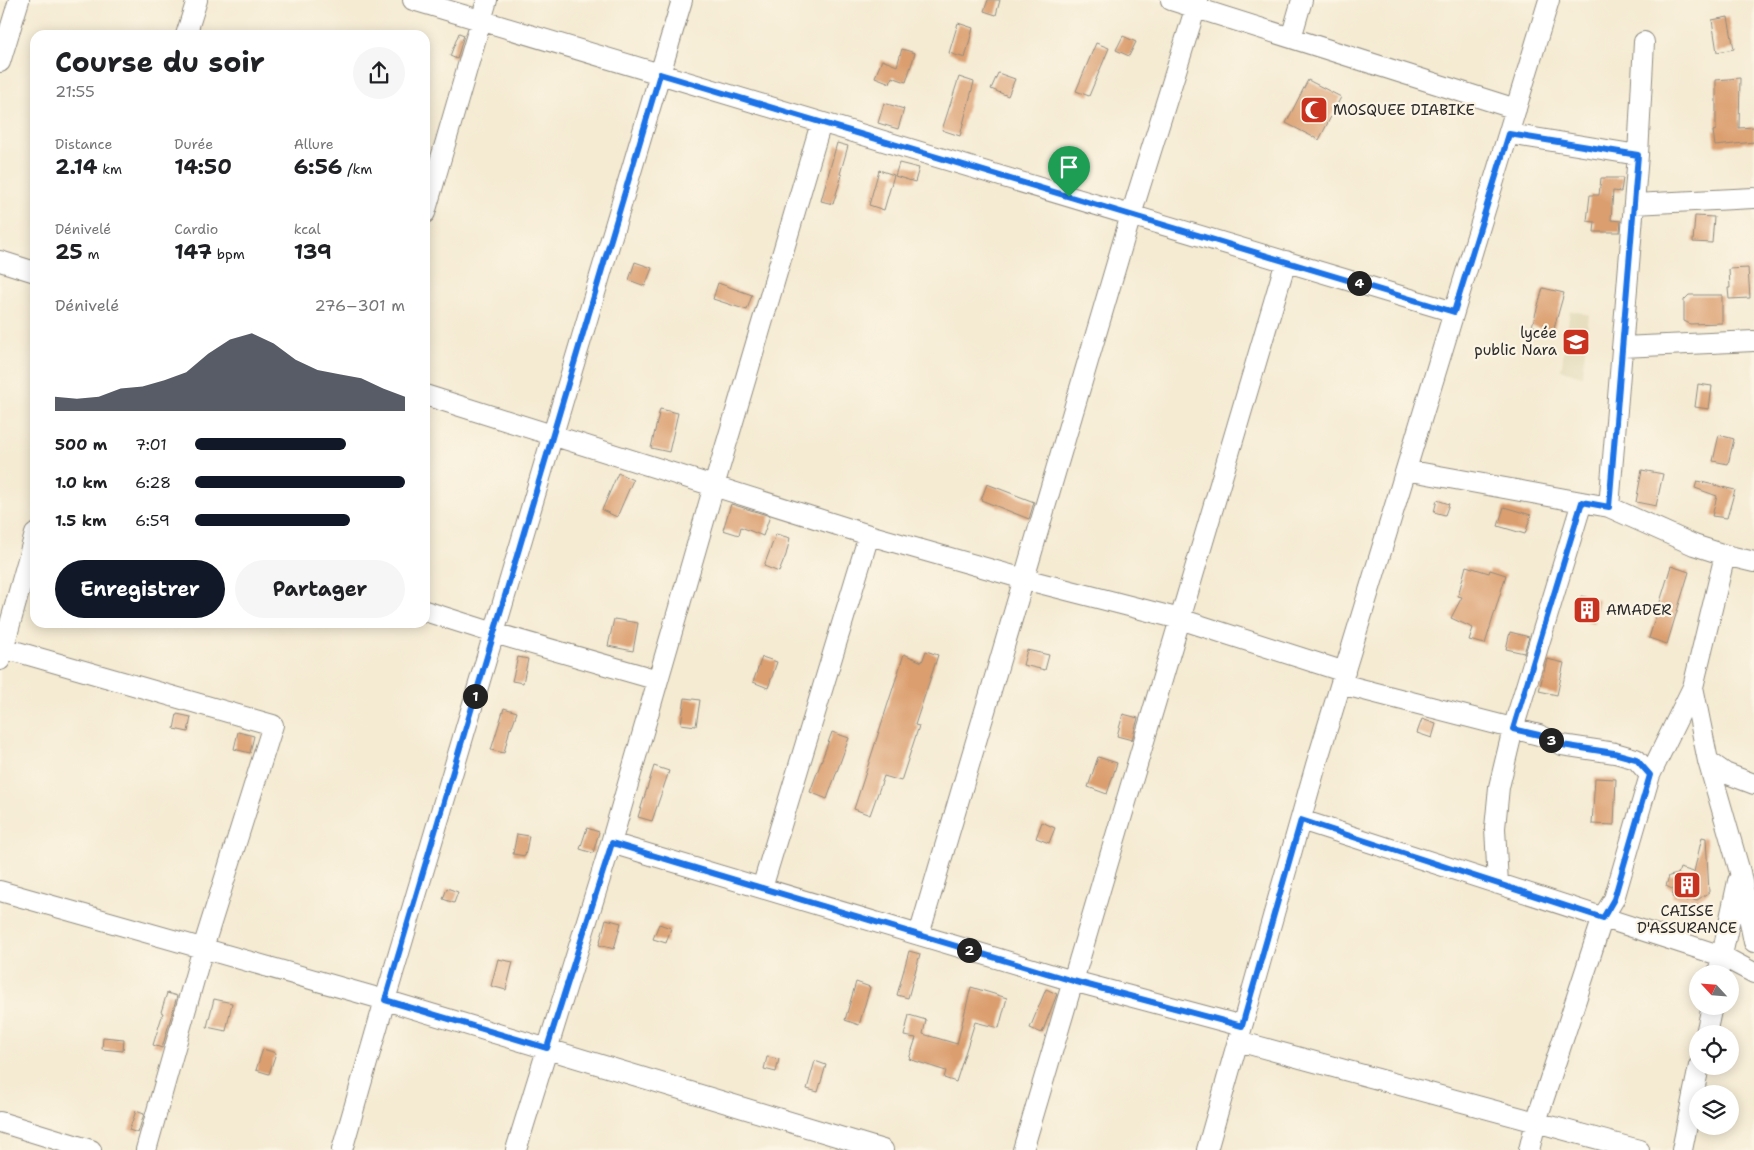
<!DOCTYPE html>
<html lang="fr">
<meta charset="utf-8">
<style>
:root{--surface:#fff;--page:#f6f6f6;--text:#202124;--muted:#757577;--accent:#111827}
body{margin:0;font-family:"Shantell Sans",sans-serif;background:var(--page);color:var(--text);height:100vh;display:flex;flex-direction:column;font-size:19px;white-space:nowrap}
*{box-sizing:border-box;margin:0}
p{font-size:16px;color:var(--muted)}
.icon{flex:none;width:28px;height:28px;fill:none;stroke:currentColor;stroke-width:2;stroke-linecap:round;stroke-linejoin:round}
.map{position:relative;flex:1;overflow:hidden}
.details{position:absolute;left:30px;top:30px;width:400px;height:598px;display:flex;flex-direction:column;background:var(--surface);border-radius:15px;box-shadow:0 2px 12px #0003}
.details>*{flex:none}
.needle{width:32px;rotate:296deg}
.controls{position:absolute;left:1689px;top:965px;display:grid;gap:10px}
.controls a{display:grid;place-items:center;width:50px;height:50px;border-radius:50%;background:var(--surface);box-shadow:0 2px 12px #0003;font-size:25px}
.pin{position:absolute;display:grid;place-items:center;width:42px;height:42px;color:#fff;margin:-51px -21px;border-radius:50% 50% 50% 0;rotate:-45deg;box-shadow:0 0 5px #0007}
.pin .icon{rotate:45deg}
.km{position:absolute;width:25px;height:25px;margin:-12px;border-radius:50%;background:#222;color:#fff;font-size:14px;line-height:25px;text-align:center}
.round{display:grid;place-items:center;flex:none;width:52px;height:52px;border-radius:26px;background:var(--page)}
.summary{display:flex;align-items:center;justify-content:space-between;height:85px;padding:0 25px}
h1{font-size:28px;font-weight:700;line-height:38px}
.metrics{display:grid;grid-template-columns:repeat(3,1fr);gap:8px;height:85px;padding:5px 25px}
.metrics div{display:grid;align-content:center}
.metrics b{font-size:21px;font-weight:700}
.metrics small{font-size:14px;font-weight:400}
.metrics p{font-size:14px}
.chart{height:140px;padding:10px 25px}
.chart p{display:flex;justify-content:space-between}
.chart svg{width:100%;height:90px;margin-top:5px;fill:var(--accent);opacity:.7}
.action{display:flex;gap:10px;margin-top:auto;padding:10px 25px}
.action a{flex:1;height:58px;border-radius:30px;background:var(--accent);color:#fff;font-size:20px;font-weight:700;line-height:58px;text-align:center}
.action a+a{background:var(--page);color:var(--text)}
ul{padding:0 25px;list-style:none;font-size:16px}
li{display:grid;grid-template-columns:80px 60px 1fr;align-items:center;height:38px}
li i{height:12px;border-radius:6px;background:var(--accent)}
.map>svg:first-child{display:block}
.built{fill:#e3dbba}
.building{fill:#db9e6e}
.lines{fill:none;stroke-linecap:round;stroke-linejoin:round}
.minor-casing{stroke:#908b7f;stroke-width:22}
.minor{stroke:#fff;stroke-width:20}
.route-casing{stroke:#fff;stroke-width:10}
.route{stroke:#1a73e8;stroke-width:6}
.labels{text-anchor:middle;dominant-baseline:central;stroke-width:4.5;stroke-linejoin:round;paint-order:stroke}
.poi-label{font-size:15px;fill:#2b2b2b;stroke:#fcf5e5;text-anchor:start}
</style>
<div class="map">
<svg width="1754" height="1150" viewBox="0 0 1754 1150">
<rect width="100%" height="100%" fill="#fcf5e5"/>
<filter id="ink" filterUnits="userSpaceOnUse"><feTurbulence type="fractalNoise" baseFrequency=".02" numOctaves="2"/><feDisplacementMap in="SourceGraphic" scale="10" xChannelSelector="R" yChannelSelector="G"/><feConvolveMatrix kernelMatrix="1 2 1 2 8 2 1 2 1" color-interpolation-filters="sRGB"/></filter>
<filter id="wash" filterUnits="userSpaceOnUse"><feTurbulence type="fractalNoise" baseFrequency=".0096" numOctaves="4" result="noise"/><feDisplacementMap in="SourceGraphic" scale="20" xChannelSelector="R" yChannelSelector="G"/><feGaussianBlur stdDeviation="1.12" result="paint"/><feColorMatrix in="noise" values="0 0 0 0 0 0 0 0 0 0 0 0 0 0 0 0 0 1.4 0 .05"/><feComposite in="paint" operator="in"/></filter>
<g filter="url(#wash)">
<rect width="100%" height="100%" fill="#f5ebd3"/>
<path class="built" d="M1570,310L1589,315L1582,376L1561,370Z"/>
<g id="blocks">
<path class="building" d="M988,0H1000L996,15L984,11Z
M1728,17L1734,49L1717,52L1712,20Z
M958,23L973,28L965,58L949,53Z
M459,33L464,35L457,59L450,56Z
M1123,36L1136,42L1129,56L1116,50Z
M1096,43L1109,48L1089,96L1076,91Z
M902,49L915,53L906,82L892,77L890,83L875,77L882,60L897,66Z
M998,73L1015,79L1008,96L991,89Z
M959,77L974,82L960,136L942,130Z
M1740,78L1739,128L1754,127V142L1715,146L1713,131L1716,130V80Z
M1308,80L1341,97L1319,140L1286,123Z
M884,103L904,109L898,129L878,123Z
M837,143L848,146L840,174L842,175L833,204L821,201Z
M899,163L919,168L915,182L895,176Z
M879,170L894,175L884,210L869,205Z
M1601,178H1623L1621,192L1613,191L1611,220L1621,221L1620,232H1594L1595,222L1587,221L1590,195H1599Z
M1695,216L1714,217L1712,243L1693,242Z
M635,262L652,268L645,286L629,280Z
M1748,268L1750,298L1729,299L1728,288H1730L1729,269Z
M718,283L752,295L747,310L713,299Z
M1543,288L1564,293L1553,332L1532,326Z
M1689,295H1722V323L1690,324L1684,321V300Z
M1698,384L1712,386L1709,409L1695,407Z
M660,409L678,413L669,452L651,448Z
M1719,435L1734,439L1728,464L1713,461Z
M1642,470L1663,474L1656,506L1636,502Z
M618,473L633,480L617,517L602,510Z
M1697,481L1735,490L1727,518L1712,516L1717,496L1695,488Z
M987,484L1034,502L1029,519L981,500Z
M1437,500L1449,504L1445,515L1434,512Z
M731,504L770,516L763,536L741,527L739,535L723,530Z
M1504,507L1531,515L1525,534L1498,526Z
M776,534L790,538L786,555L779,572L764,566Z
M1466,566L1489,573L1490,570L1506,575L1485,644L1469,640L1473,628L1451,618L1462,597L1458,596Z
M1671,566L1689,572L1667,644L1649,638Z
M1581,596L1599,600L1594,623L1576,619Z
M614,619L638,623L633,651L608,646Z
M1510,632L1529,637L1524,653L1506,649Z
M1027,650L1049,655L1045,670L1023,665Z
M926,651L938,655L915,725L919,726L901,781L884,776L870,815L854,809L904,654L922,662Z
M518,657L528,659L523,683L512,681Z
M762,657L777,662L768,688L753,682Z
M1547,659L1564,663L1557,695L1539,691Z
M685,698L700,700L696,726L681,724Z
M504,708L517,712L511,729L510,728L504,753L491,750Z
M177,714L191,717L188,732L174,729Z
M1123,714L1138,718L1132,740L1117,736Z
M1422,719L1436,724L1432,738L1417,733Z
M238,732L254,736L250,753L234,749Z
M832,732L849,738L827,799L810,792Z
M1098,757L1117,763L1107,794L1088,787Z
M654,766L669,771L652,821L638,817Z
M1595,778L1616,779L1614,825L1592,824Z
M1042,822L1055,828L1049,843L1036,838Z
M587,828L599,832L593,853L580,849Z
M517,834L529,836L525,856L513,854Z
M1702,837L1706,838L1709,892L1696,901L1688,897V901L1672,897L1674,890L1666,886L1669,876L1678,874L1680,868L1694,872Z
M447,888L458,892L454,903L443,899Z
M606,919L621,923L614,949L599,945Z
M659,924L671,928L666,943L653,939Z
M909,951L920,954L908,998L897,995Z
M498,959L513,962L506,990L491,986Z
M856,982L870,987L859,1025L845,1020Z
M971,987L1007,998L999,1028L975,1022L956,1082L944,1078L946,1071L909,1059L916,1038L904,1036L909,1015L926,1020L923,1034L957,1044Z
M1046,989L1057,994L1042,1033L1030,1028Z
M167,993L177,996L162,1048L153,1045L163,1013L161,1012Z
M214,999L232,1003L226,1031L207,1027Z
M103,1037L124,1039L123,1051L102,1049Z
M263,1049L276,1053L269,1074L256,1070Z
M767,1057L779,1059L776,1072L764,1069Z
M815,1061L826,1065L818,1092L807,1089Z
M136,1111L144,1114L138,1133L129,1130Z"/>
</g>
</g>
<g filter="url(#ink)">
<use href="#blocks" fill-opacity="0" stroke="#908b7f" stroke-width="1"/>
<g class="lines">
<defs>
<path id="minor" d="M413,0L1454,312
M1171,0L1516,109
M186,35L197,0
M1291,38L1302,0
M0,62L19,0
M1509,134L1638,155L1609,507
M1638,155L1644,42
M1634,204L1754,198
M425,213L487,0
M0,261L35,272
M1622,347L1754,341
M425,395L869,535L1024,579L1180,619L1345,672
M1406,470L1609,507L1694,545L1725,555L1754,562
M1725,555L1693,687L1708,761L1740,872L1754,942
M425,611L494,633L658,680
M4,648L273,725L203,948L146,1150
M0,660L35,534
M1341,684L1539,735L1562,745L1615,753L1636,759L1650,775
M1708,761L1725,773L1754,784
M1301,820L1722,956L1754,973
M611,843L1073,981L1242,1026
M1498,884L1495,828L1499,787L1513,729L1582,502
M762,888L869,535
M0,891L385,1000L883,1150
M919,935L1131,215L1198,0
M1718,974L1738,881
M1706,1034L1712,1006
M1238,1041L1639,1150
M0,1122L91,1150
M342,1150L385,1000L682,0
M516,1150L611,843L714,486L821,123
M1023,1150L1286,261
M1207,1150L1316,765L1549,0
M1529,1150L1536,1122L1603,917L1614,899L1650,775L1693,687
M1682,1150L1699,1066"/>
</defs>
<use href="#minor" class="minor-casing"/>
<use href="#minor" class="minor"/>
</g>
</g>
<g class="lines" filter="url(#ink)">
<defs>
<path id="route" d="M660,74L1454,312L1509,134L1638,155L1609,507L1582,502L1513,729L1539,735L1562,745L1614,753L1636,759L1650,775L1614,899L1603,918L1301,820L1242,1026L1073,981L612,843L547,1048L385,1000Z"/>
</defs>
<use href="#route" class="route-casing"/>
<use href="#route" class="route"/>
</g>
<defs>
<symbol id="mosque-square" viewBox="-11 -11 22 22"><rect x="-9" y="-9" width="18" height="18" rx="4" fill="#c8321e" stroke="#fcf5e5"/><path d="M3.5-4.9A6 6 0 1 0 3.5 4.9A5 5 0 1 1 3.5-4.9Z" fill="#fff"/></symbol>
<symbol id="school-square" viewBox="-11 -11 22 22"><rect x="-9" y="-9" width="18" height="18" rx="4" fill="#c8321e" stroke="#fcf5e5"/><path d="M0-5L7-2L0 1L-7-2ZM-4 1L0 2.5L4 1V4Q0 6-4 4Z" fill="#fff"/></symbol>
<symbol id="building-square" viewBox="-11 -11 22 22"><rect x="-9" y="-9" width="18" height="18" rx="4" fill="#c8321e" stroke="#fcf5e5"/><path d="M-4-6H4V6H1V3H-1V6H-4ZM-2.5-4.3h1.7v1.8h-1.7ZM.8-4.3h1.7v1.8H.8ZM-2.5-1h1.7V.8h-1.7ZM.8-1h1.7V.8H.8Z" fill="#fff"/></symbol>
</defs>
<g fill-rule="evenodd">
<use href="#mosque-square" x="1298" y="94" width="32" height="32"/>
<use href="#school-square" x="1560" y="326" width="32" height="32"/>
<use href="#building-square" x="1571" y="594" width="32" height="32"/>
<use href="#building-square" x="1671" y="869" width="32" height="32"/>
</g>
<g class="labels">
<g class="poi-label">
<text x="1333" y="110">MOSQUEE DIABIKE</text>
<text x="1557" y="333" text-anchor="end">lycée<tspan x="1557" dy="17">public Nara</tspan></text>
<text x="1606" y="610">AMADER</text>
<text x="1687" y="911" text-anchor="middle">CAISSE<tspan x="1687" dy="17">D'ASSURANCE</tspan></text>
</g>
</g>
</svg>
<div class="controls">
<a><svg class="needle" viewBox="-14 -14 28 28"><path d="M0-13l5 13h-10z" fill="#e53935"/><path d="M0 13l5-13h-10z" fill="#757577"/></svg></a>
<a><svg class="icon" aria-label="locate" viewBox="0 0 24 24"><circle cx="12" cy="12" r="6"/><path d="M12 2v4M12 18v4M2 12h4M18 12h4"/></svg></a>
<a><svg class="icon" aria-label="layers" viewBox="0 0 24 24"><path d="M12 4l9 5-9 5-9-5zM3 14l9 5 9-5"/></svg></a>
</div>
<div class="pin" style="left:1069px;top:197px;background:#1e9e55"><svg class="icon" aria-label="arrive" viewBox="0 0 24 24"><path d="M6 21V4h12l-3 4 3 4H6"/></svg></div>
<b class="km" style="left:475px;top:696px">1</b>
<b class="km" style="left:969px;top:950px">2</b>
<b class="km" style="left:1551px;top:740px">3</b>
<b class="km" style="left:1359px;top:283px">4</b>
<section class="details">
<div class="summary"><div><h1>Course du soir</h1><p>21:55</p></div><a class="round"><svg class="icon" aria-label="share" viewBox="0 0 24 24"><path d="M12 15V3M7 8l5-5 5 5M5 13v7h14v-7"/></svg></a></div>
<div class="metrics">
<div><p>Distance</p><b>2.14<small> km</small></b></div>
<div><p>Durée</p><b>14:50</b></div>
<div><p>Allure</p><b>6:56<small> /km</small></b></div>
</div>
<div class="metrics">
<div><p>Dénivelé</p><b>25<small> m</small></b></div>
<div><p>Cardio</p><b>147<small> bpm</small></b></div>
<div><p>kcal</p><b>139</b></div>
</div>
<div class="chart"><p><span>Dénivelé</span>276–301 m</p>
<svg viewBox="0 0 160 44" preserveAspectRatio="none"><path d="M0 44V37L10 38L20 37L30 33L40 32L50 29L60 25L70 16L80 9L90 6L100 11L110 19L120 24L130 26L140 28L150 33L160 37V44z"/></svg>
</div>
<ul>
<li><b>500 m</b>7:01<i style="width:72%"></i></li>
<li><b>1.0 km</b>6:28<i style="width:100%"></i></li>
<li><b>1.5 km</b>6:59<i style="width:74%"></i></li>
</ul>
<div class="action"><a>Enregistrer</a><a>Partager</a></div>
</section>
</div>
